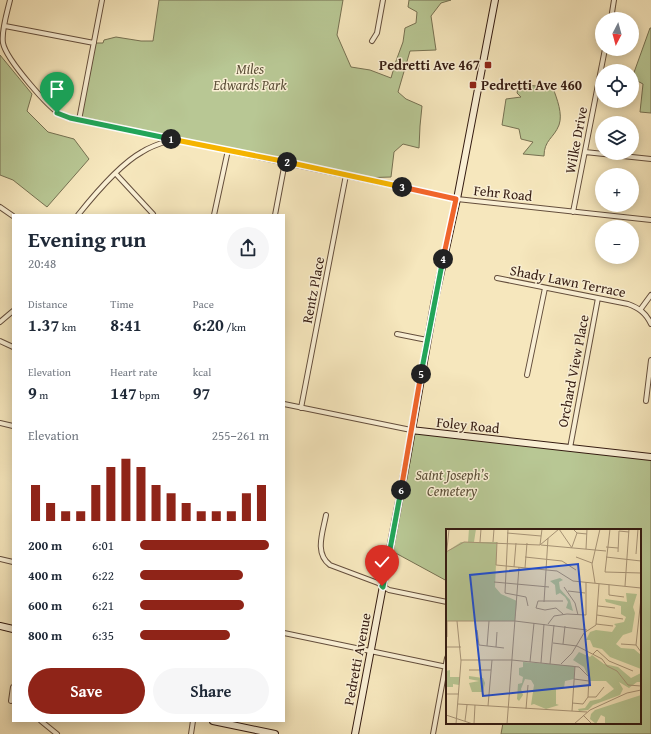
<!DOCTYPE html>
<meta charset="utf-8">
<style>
:root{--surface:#fff;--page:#f6f6f7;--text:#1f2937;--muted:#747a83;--accent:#8f2418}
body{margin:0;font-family:"Gentium Book Plus",serif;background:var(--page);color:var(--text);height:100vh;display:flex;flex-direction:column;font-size:15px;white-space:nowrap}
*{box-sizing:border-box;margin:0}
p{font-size:13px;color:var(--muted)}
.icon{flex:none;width:22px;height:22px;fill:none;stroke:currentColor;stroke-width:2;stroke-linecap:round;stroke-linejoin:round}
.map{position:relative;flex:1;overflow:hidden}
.panel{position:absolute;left:12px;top:214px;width:273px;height:508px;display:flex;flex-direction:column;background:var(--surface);border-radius:0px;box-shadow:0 2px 10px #0003}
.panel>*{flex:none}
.needle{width:26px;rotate:186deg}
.controls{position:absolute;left:595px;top:12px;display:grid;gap:8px}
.controls a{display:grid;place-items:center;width:44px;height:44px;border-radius:50%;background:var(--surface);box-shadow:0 2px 10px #0003;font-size:20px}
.pin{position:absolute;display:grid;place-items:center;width:34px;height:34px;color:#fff;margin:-41px -17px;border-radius:50% 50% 50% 0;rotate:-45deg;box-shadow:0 0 4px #0007}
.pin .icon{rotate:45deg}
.km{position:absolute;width:20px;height:20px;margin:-10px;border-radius:50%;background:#222;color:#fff;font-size:11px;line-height:20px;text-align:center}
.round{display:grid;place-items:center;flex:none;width:42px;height:42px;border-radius:21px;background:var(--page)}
.summary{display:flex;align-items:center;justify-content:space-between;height:68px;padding:0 16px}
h1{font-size:22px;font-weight:800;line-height:30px}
.figures{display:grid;grid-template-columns:repeat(3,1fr);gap:6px;height:68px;padding:4px 16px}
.figures div{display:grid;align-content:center}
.figures b{font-size:17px;font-weight:800}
.figures small{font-size:11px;font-weight:400}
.figures p{font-size:11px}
.chart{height:112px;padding:8px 16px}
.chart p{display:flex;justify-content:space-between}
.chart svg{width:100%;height:72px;margin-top:4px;stroke:var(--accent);stroke-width:6}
.cta{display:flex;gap:8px;margin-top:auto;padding:8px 16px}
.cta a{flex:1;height:46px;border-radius:24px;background:var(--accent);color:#fff;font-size:16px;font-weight:800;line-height:46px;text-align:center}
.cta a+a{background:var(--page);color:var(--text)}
ul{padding:0 16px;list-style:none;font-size:13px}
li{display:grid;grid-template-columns:64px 48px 1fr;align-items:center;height:30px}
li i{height:10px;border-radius:5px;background:var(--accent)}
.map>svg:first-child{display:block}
.green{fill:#b8c794;stroke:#767152}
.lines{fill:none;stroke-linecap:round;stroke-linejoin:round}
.street-casing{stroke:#644e3c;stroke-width:6}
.secondary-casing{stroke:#341b11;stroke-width:8}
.street{stroke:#f9efd4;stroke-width:4}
.secondary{stroke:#f9efd4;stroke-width:6}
.split-1-casing{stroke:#fff;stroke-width:8}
.split-2-casing{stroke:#fff;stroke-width:8}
.split-3-casing{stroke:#fff;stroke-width:8}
.split-4-casing{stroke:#fff;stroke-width:8}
.split-5-casing{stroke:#fff;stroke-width:8}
.split-6-casing{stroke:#fff;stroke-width:8}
.split-7-casing{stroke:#fff;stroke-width:8}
.split-1{stroke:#22a559;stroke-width:5}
.split-2{stroke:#f5b400;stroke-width:5}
.split-3{stroke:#f5b400;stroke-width:5}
.split-4{stroke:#f0652b;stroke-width:5}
.split-5{stroke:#22a559;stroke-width:5}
.split-6{stroke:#f0652b;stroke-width:5}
.split-7{stroke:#22a559;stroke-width:5}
.poi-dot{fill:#8f2418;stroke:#f9efd4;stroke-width:1.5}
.labels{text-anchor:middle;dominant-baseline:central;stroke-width:3;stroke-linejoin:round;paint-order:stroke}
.poi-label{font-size:14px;font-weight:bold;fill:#341b11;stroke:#f9efd4;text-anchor:end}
.park-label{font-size:14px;font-style:italic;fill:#5c4f38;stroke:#f9efd4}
.street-label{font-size:14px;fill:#341b11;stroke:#f9efd4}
.inset-road{fill:none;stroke:#a89578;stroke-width:1}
.view{fill:#1d4ed8;fill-opacity:0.15;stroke:#1d4ed8;stroke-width:2}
.inset-edge{fill:none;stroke:#341b11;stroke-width:2}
</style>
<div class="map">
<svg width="651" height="734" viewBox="0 0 651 734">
<rect width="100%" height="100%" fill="#f6e7bd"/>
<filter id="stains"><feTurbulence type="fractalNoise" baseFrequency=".005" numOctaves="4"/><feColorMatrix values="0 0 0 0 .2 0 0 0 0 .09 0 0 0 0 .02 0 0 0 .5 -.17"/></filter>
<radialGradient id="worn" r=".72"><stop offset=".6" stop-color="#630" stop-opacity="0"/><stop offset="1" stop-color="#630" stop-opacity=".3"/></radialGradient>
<path class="green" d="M159,0H343L337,35L351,67L370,70L391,78L396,61L403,42L405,28L416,23L417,12L408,7L409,0H451L441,3L431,16L436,50L410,51L398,92L406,99L422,106L420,126L419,148L403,144L394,152L391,177L359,178L79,120L94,43H103L104,40L116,37L141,41H153Z
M650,28H651V113L640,112L643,84L632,78Z
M0,55L32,94L27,111L48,132L74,139L89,159L47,207L13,180L0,175Z
M519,84L553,88C557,99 563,114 559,125C554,138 544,140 544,156L523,154L533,142L521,139L519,129L502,125L506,99L521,97L517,93Z
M411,430L651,457V734H501L503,723H640V530H447V581L390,550Z"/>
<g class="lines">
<defs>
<path id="street" d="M10,0C7,13 1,31 3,43C6,59 49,109 63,116L457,199L651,220
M611,19L614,0
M5,26L94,43
M372,41L377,33L383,0
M79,120L102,0
M585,152L651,159
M116,174L153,214
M0,207L13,216
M573,212L605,49
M78,215C94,195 120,164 142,152C151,146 161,143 171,140
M214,215L228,150
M275,215L285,162
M497,278L628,304C639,308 646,313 651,324
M640,310L651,295
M0,322L13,311
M397,334L427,340
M0,341L13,347
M527,375L545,288
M646,401L651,360
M284,404L411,430
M301,408L346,175
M0,423L13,426
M570,448L598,298
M326,515C323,532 314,553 330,565L378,583L389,590L447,602
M0,559L13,562
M284,633L447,667
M11,701L13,687
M41,721L57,734
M191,734L193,721
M433,734L447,658"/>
<path id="secondary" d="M411,430L651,457
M0,626L13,629
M213,721L275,734
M355,734L407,459L435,299L457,199L495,0"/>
</defs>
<use href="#street" class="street-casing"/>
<use href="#secondary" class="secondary-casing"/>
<use href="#street" class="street"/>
<use href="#secondary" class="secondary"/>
</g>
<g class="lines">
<defs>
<path id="split-1" d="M57,113L70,118L171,139"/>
<path id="split-2" d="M171,139L287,162"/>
<path id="split-3" d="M287,162L402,187"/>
<path id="split-4" d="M402,187L456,199L443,259"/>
<path id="split-5" d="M421,374L443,259"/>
<path id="split-6" d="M401,490L421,374"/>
<path id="split-7" d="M382,586L383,587L401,490"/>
</defs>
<use href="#split-1" class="split-1-casing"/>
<use href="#split-2" class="split-2-casing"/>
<use href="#split-3" class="split-3-casing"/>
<use href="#split-4" class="split-4-casing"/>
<use href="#split-5" class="split-5-casing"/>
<use href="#split-6" class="split-6-casing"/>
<use href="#split-7" class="split-7-casing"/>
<use href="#split-1" class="split-1"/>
<use href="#split-2" class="split-2"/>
<use href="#split-3" class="split-3"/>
<use href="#split-4" class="split-4"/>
<use href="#split-5" class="split-5"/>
<use href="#split-6" class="split-6"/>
<use href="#split-7" class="split-7"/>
</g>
<g class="poi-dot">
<rect x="484" y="61" width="8" height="8" rx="2"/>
<rect x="469" y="81" width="8" height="8" rx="2"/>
</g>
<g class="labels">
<g class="poi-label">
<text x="480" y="65">Pedretti Ave 467</text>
<text x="481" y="85" text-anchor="start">Pedretti Ave 460</text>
</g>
<g class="park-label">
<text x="250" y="69">Miles<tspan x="250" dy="16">Edwards Park</tspan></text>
<text x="452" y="475">Saint Joseph’s<tspan x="452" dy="16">Cemetery</tspan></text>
</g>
<g class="street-label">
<text transform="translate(576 140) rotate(-79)">Wilke Drive</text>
<text transform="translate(503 193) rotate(6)">Fehr Road</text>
<text transform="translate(568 281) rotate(11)">Shady Lawn Terrace</text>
<text transform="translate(313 290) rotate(-79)">Rentz Place</text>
<text transform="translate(573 371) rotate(-79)">Orchard View Place</text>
<text transform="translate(468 425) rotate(6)">Foley Road</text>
<text transform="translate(357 659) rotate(-79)">Pedretti Avenue</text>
</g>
</g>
<g transform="translate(446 529)">
<rect width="195" height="195" fill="#f6e7bd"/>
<path d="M23,0H30L28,13H51L49,58L55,65L71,72L69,92H0V23L15,13H22ZM114,49L117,51L113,53L114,60L124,71L127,82L120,79L122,73L119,68L114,64L110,66L109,56L104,52ZM180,64L191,65L187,78L189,84L186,103L177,106L170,115L175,119L188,120L195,126V140L164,128L156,120L147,118L144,111H140L144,103L150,101L166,103L170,97L168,95L178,93L180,88L175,85V77L160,73L159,70L181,73ZM133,123L144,128L146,126L158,135L172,138L185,149L195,144V153H191L183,159L173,153L177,160L174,166L147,176L142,181L133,182L132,180L139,179L144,172L154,170L168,160L160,152H144L138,138L127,131ZM77,133L129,137L128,150L119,152L118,159L110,160V175L113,176L100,180L88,175L85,176L88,156L85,151L79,150L75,160L77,166L73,172L71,170L72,155L76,154L77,148L73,146V139L77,138ZM4,141V148H14L13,156L7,155V158H0V142ZM23,147L37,149L39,154L37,163H26L23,154L33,152L23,150ZM195,166V195H159V188L155,186L150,195L144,190L145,185L149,181Z" fill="#b8c794"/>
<path class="inset-road" d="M62,0L59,64L80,68L82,77M113,0L126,19M127,0L131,4L141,5M164,0L159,43L195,44M61,4L95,7M34,13L35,0M47,13L48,0M51,13L50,36L111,42L127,52L195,59M94,16L96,0M95,16L160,22M126,18L131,4M160,18L172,19M140,20L141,0M0,23L18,13L94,16L113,0M172,23L173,2L183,3M190,25L192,0M79,28L116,32L130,41M130,28L146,34M160,28L195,32M0,30L3,0M68,38L70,14M79,39L81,14M48,53L103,58M149,54L146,35L154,0M163,56V66L178,68M179,57L183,0M118,58L129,74L132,86M122,62L139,64M195,69L190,116L195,123M117,72H92L90,79L99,81L110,79L117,85M98,73L102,9M152,77L169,79M151,86L177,90M0,92H69L141,101M102,95L108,87L121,85L140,86V53M150,95L167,97M31,101L33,116L58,119M1,108V92M107,114L131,117L156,130L161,137L171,142L182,156L195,157M117,115L119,97M175,115L190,116M41,117L43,92M0,118H15M50,118L51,103M147,125L151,121L163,132L187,142M15,131H66L133,138L143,148L142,168L137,175L126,174M84,133L88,94M95,134L98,95M104,135L108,96M115,135L126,124L138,104L150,96L153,55M23,141H45M128,150L143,152M0,165H13M142,168H150L158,158M12,175L141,183M42,177L46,131M80,180L82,156M126,182L129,137M0,186L27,195M137,186L146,195M19,192L21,176M10,195L15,132L11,92M28,195L29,176M61,195L73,38M128,195L144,181L181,164L195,161"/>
<path class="view" d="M132,35L144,156L37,167L24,46Z"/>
<rect width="195" height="195" class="inset-edge"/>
</g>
<rect width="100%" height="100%" filter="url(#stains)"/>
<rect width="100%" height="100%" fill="url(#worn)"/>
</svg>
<div class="controls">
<a><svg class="needle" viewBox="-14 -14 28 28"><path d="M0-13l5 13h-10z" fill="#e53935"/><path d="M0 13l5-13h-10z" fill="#747a83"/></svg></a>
<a><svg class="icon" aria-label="locate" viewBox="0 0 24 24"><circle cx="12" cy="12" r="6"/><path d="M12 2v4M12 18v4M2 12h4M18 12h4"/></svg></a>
<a><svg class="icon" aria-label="layers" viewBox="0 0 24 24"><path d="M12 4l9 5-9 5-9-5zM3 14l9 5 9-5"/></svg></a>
<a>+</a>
<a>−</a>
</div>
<div class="pin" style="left:57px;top:113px;background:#1e9e55"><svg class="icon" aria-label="arrive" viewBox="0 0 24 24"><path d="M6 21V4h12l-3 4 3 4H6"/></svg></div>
<div class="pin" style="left:382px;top:586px;background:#d93025"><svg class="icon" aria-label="check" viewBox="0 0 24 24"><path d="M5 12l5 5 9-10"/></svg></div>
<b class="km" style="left:171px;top:139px">1</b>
<b class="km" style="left:287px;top:162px">2</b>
<b class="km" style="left:402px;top:187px">3</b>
<b class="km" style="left:443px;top:259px">4</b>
<b class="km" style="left:421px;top:374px">5</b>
<b class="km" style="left:401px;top:490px">6</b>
<section class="panel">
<div class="summary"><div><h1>Evening run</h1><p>20:48</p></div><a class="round"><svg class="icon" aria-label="share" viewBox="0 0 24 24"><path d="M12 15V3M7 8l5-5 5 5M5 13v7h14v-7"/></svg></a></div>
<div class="figures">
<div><p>Distance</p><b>1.37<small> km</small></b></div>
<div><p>Time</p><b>8:41</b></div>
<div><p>Pace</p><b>6:20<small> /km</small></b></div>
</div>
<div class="figures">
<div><p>Elevation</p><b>9<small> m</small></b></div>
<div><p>Heart rate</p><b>147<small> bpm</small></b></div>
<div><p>kcal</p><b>97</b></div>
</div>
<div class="chart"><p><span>Elevation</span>255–261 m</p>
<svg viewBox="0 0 160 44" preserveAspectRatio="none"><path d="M5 44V22M15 44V33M25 44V38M35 44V38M45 44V22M55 44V11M65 44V6M75 44V11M85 44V22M95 44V27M105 44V33M115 44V38M125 44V38M135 44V38M145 44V27M155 44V22"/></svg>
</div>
<ul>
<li><b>200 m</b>6:01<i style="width:100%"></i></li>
<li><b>400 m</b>6:22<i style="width:80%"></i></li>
<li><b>600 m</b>6:21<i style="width:81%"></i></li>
<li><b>800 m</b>6:35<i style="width:70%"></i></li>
</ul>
<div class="cta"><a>Save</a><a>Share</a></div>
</section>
</div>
